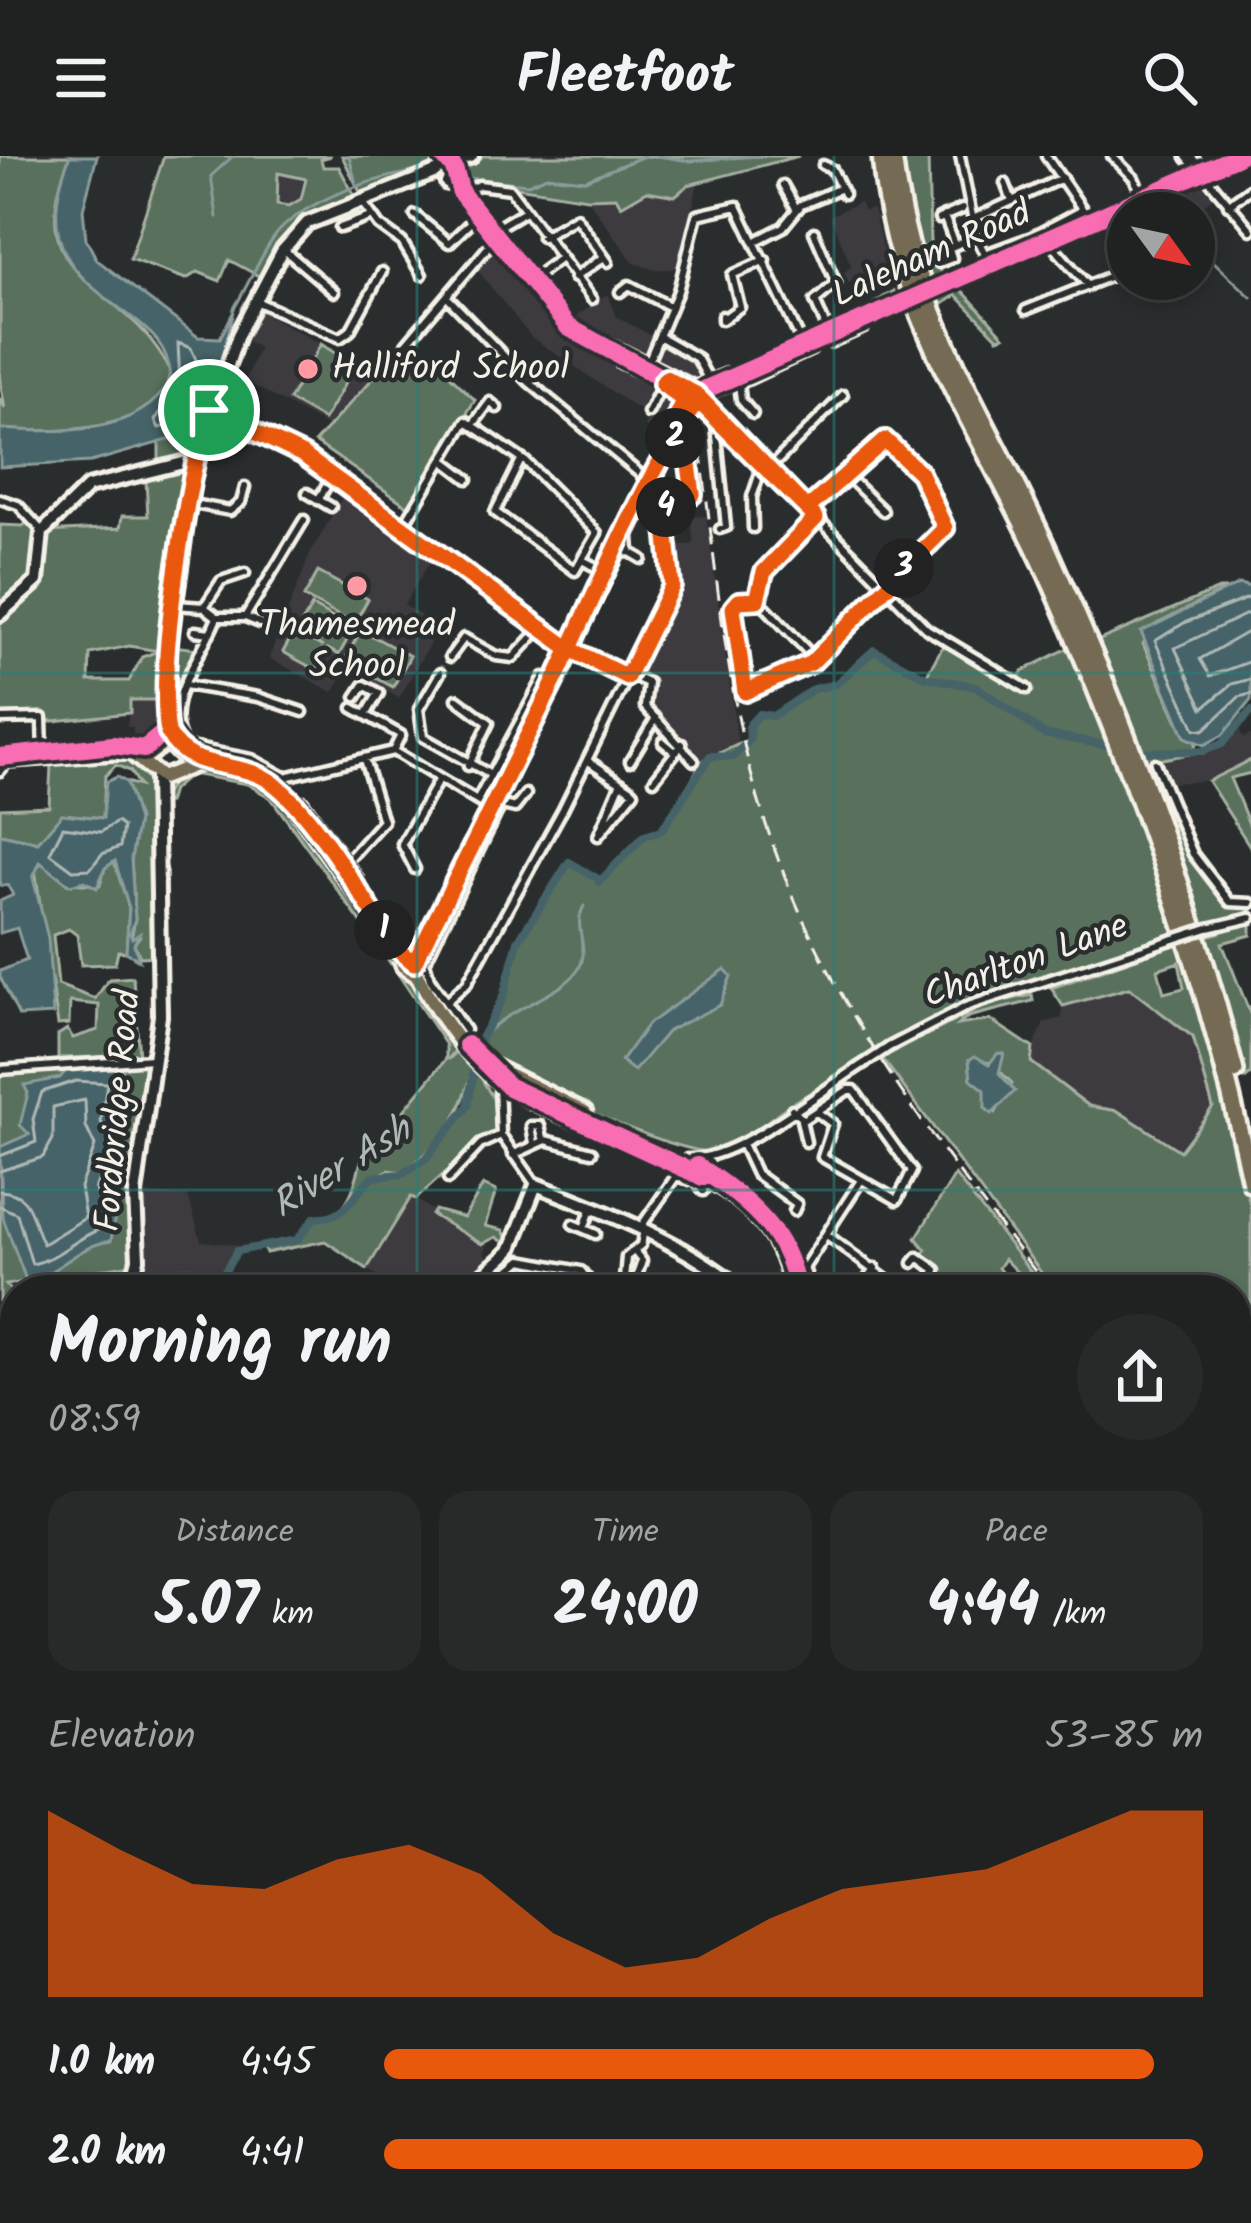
<!DOCTYPE html>
<meta charset="utf-8">
<style>
:root{--surface:#202222;--page:#282a2a;--text:#f1f3f6;--muted:#a2a4a5;--line:#3d3f40;--accent:#ea580c}
body{margin:0;font-family:Kalam,sans-serif;background:var(--page);color:var(--text);height:100vh;display:flex;flex-direction:column;font-size:45px;white-space:nowrap}
*{box-sizing:border-box;margin:0}
p{font-size:39px;color:var(--muted)}
.icon{flex:none;width:66px;height:66px;fill:none;stroke:currentColor;stroke-width:2;stroke-linecap:round;stroke-linejoin:round}
.map{position:relative;flex:1;overflow:hidden}
.drawer{position:absolute;left:0px;top:1119px;width:1251px;height:948px;display:flex;flex-direction:column;background:var(--surface);border-radius:48px 48px 0 0;box-shadow:0 6px 18px #0003,0 0 0 3px var(--line)}
.drawer>*{flex:none}
.needle{width:78px;rotate:123deg}
.buttons{position:absolute;left:1107px;top:36px;display:grid;gap:24px}
.buttons a{display:grid;place-items:center;width:108px;height:108px;border-radius:50%;background:var(--surface);box-shadow:0 6px 18px #0003,0 0 0 3px var(--line);font-size:60px}
.pin{position:absolute;display:grid;place-items:center;width:102px;height:102px;color:#fff;margin:-51px;border:6px solid #fff;border-radius:50%;box-shadow:0 3px 12px #0007}
.km{position:absolute;width:60px;height:60px;margin:-30px;border-radius:50%;background:#222;color:#fff;font-size:33px;line-height:60px;text-align:center}
.round{display:grid;place-items:center;flex:none;width:126px;height:126px;border-radius:63px;background:var(--page)}
.head{display:flex;align-items:center;justify-content:space-between;height:204px;padding:0 48px}
h1{font-size:66px;font-weight:700;line-height:90px}
.figures{display:grid;grid-template-columns:repeat(3,1fr);gap:18px;height:204px;padding:12px 48px}
.figures div{display:grid;align-content:center;border-radius:30px;background:var(--page);text-align:center}
.figures b{font-size:60px;font-weight:700}
.figures small{font-size:33px;font-weight:400}
.figures p{font-size:33px}
.chart{height:336px;padding:24px 48px}
.chart p{display:flex;justify-content:space-between}
.chart svg{width:100%;height:216px;margin-top:12px;fill:var(--accent);opacity:.7}
ul{padding:0 48px;list-style:none;font-size:39px}
li{display:grid;grid-template-columns:192px 144px 1fr;align-items:center;height:90px}
li i{height:30px;border-radius:15px;background:var(--accent)}
header{display:flex;justify-content:space-between;align-items:center;height:156px;padding:0 48px;background:var(--surface);font-size:54px;font-weight:700}
.map>svg:first-child{display:block}
.built{fill:#3e3b3f}
.green{fill:#58705c;stroke:#a6b0a2;stroke-width:3;fill-rule:evenodd}
.water{fill:#456368;stroke:#8b9c9b;stroke-width:3}
.lines{fill:none;stroke-linecap:round;stroke-linejoin:round}
.shore{stroke:#aeb8b5;stroke-width:3}
.stream{stroke:#8b9c9b;stroke-width:3}
.river{stroke:#456368;stroke-width:8}
.street-casing{stroke:#f4f1e8;stroke-width:15}
.secondary-casing{stroke:#f4f1e8;stroke-width:20}
.primary-casing{stroke:#f4f1e8;stroke-width:21}
.highway-casing{stroke:#f4f1e8;stroke-width:24}
.street{stroke:#2a2d2e;stroke-width:6}
.secondary{stroke:#2a2d2e;stroke-width:10}
.primary{stroke:#756b52;stroke-width:12}
.highway{stroke:#756b52;stroke-width:15}
.rail{stroke:#f4f1e8;stroke-width:3;stroke-dasharray:18 9;stroke-linecap:butt}
.street-bridge-casing{stroke:#f4f1e8;stroke-width:15;stroke-linecap:butt}
.secondary-bridge-casing{stroke:#f4f1e8;stroke-width:20;stroke-linecap:butt}
.street-bridge{stroke:#2a2d2e;stroke-width:6}
.secondary-bridge{stroke:#2a2d2e;stroke-width:10}
.cycleway-casing{stroke:#2a2d2e;stroke-width:26}
.cycleway{stroke:#f96db3;stroke-width:18}
.route-casing{stroke:#fff;stroke-width:24}
.route{stroke:#ea580c;stroke-width:15}
.grid{fill:none;stroke:#26827a;stroke-width:3;stroke-opacity:0.55}
.poi-dot{fill:#ff9aa2;stroke:#2a2d2e;stroke-width:4.5}
.labels{text-anchor:middle;dominant-baseline:central;stroke-width:9;stroke-linejoin:round;paint-order:stroke}
.street-label{font-size:36px;fill:#f4f1e8;stroke:#2a2d2e}
.poi-label{font-size:36px;fill:#f4f1e8;stroke:#2a2d2e;text-anchor:start}
.water-label{font-size:39px;font-style:italic;fill:#aeb8b5;stroke:#2a2d2e}
</style>
<header><svg class="icon" aria-label="menu" viewBox="0 0 24 24"><path d="M4 6h16M4 12h16M4 18h16"/></svg>Fleetfoot<svg class="icon" aria-label="search" viewBox="0 0 24 24"><circle cx="10" cy="10" r="6"/><path d="M15 15l6 6"/></svg></header>
<div class="map">
<svg width="1251" height="2067" viewBox="0 0 1251 2067">
<rect width="100%" height="100%" fill="#2a2d2e"/>
<filter id="ink" filterUnits="userSpaceOnUse"><feTurbulence type="fractalNoise" baseFrequency=".00833" numOctaves="2"/><feDisplacementMap in="SourceGraphic" scale="24" xChannelSelector="R" yChannelSelector="G"/><feConvolveMatrix kernelMatrix="1 2 1 2 8 2 1 2 1" color-interpolation-filters="sRGB"/></filter>
<g filter="url(#ink)">
<path class="built" d="M1185,0H1200L1202,14L1217,24L1208,31L1214,40L1202,51L1206,58L1199,66L1166,31L1189,21Z
M273 32a16 16 0 1 1 32 0a16 16 0 1 1-32 0Z
M698,27L679,112L656,114L634,107L587,42Z
M860,46L864,55L873,53L887,110L849,127L844,116L852,111L830,60Z
M495,62L510,85L502,91L564,169L608,138L617,161L695,204L709,228L685,248L669,285L645,270L648,260L531,181L476,112L498,87L487,67Z
M258,154L378,219L329,271L245,225L259,192L242,182Z
M345,337L432,402L404,449L439,471L399,542L348,512L333,536L269,502L311,396Z
M706,360L738,589L704,605L647,551L654,531L633,521L676,432L672,391L694,388L691,361Z
M130,544H162L161,573L143,592L134,591L133,571H127Z
M1238,570L1243,582L1251,579V604L1208,625L1165,627L1158,600L1203,597L1229,588Z
M1129,832L1193,881L1210,927L1212,954L1179,995L1118,955L1089,950L1029,903L1044,867L1062,862L1063,850Z
M135,1038L188,1040L201,1085L238,1089L225,1118L136,1114Z
M411,1040L487,1091L484,1097L494,1109L466,1134H400L367,1113Z
M1236,1734L1251,1742V1854L1236,1846Z
M1236,1946L1251,1948V2067H1188L1163,2055L1236,2052Z
M87,2052H185L189,2067H88Z"/>
<path class="green" d="M0,0H70C15,133 130,124 170,215C162,279 49,277 0,273V242L5,253L0,225Z
M164,0H331L321,3L323,11H339L355,41L303,71L268,125L229,104L220,125L198,116L186,123L130,103ZM278,17L306,23L301,43L289,50L277,48Z
M342,0H437C425,28 387,30 361,38Z
M483,0H799L688,29L675,40L647,35L621,50L616,41L587,42L479,25L463,30V12Z
M897,0H928L930,86L944,127L925,135Z
M958,130L1004,180L998,182L956,139L939,151L931,141Z
M894,135L898,148L831,172Z
M405,187L438,208L475,244L409,351L315,286Z
M321,188L355,210L324,264L289,244Z
M226,192L230,193L194,294L187,302L159,308V285L190,275Z
M190,309L163,544H130V557L54,565L0,563V464L42,428L46,376L120,372L122,360H148L146,324ZM129,490L158,495L142,501L129,525H89L90,498Z
M29,364L38,375L36,420L0,455V369L23,370Z
M318,416L368,443L354,468L304,441Z
M1219,433H1226L1157,468L1143,488L1185,581L1196,586L1194,597L1147,606L1198,712L1231,748L1251,751V758L1203,771L1133,569L1097,485Z
M312,450L353,473L339,499L328,493L316,514L283,496L294,476L323,491L297,475Z
M361,474L410,500L393,531L344,505Z
M172,490L198,493L186,518L177,586C160,562 170,519 172,490Z
M943,490L1015,526L1023,515L1072,490L1180,778C1091,807 999,835 915,876C874,896 836,924 797,944C771,958 749,988 714,995C681,1002 491,917 478,888L503,841L518,785L569,706L601,724L644,680L662,677L702,605L750,583L749,569L759,558L773,560L813,533L836,528L874,494L926,520Z
M128,600L152,630L158,800L140,801L134,788L139,781L131,782L135,763L131,702L138,664L126,626L139,630L130,615L116,609L105,620L103,662L62,658L38,686L0,678V652L49,650L51,609Z
M1251,604V617L1230,622L1251,673V692L1208,625Z
M194,612L248,619L277,635L398,806L391,808L271,642L247,628L191,618L172,634L168,647L160,646L173,625Z
M114,705L129,752L126,796L118,795L115,808L81,809L77,779L69,773L53,779L58,829L95,843L109,823L133,821L139,900L58,902V879L67,873L73,882L98,874L99,849L70,846L69,868L58,869L35,713L42,706L67,727L100,729L105,712Z
M1251,766V779L1222,787L1251,860V918L1246,922L1205,781Z
M1182,786L1251,1052V1434L1236,1399V1134H1054L882,902L988,848L1032,839L1033,845L968,861L958,869L991,864L1033,892L1031,906L1089,950L1118,955L1180,995L1213,951L1193,881L1129,832L1063,850L1051,832ZM1179,806L1184,832L1164,837L1158,813ZM969,904L991,907L1012,927L996,956L985,934L971,922Z
M400,821L417,829L459,889L448,904L461,892L473,908C464,957 443,988 402,1016L389,1014L372,1022L402,1019L433,997L469,950L476,913L493,942L497,979L478,987L416,1043L411,1041L367,1113L325,1085L266,1097L264,1092L302,1081L315,1061C355,1065 358,1011 367,980L380,984L446,903V889Z
M148,908L129,1058L132,1108L6,1129L15,1139V1190L0,1192V919Z
M955,1019L1045,1134H1006L1019,1118L1004,1103L998,1112L1006,1122L997,1134H932L943,1118L922,1101L926,1094L916,1082Z
M483,1029L496,1035L485,1070L503,1074L507,1083L511,1078L507,1097L498,1099L505,1087L496,1081L482,1088L432,1059L435,1054L464,1062Z
M0,1519L15,1555V1612C5,1581 0,1552 0,1519Z
M1236,1577L1251,1585V1619L1236,1657Z
M0,1620L15,1623V1942H0Z
M1251,1650V1742L1236,1734V1676Z
M15,1949V2052H87L88,2067H0V1950Z
M1247,1967L1251,2055L1237,2053L1235,2061L1212,2059L1213,2052H1236Z
M303,2052H549V2067H304Z"/>
<path class="water" d="M70,0H97L83,53L86,83L97,104L198,181L220,182L234,155L217,223L190,273L193,277L91,306L0,311V273C55,277 139,280 169,226C180,142 8,150 70,0Z
M1239,428L1251,431V544L1223,579L1204,589L1185,581L1141,476Z
M117,621L126,626L138,664L131,703L135,763L130,778L132,782L139,778L134,788L139,804L126,796L129,752L115,705L105,712L97,732L85,725L70,729L40,706L33,722L48,782L53,858L19,860L0,821V815L27,804L17,772L0,777V745L13,739L8,730L0,729V678L38,686L62,658L103,662L106,626Z
M725,813L731,820L720,849L668,875L634,915L621,905L648,868Z
M998,897L1004,898L999,917L1015,935L992,958L985,952V934L971,923L969,904L975,900L989,908Z
M123,912L113,966L128,980L117,1012L120,1029L106,1032L117,1046L111,1085C76,1089 60,1119 26,1124L2,1059L0,991L29,978L20,969L28,937L24,929L60,922L67,913Z
M0,1430L15,1451V1563L0,1525Z
M252,2052H290L289,2067H253Z"/>
<g class="lines">
<path class="shore" d="M178,187L191,192L204,222L180,267L159,272L155,264L180,229Z
M1251,441L1184,467L1155,485L1195,573L1204,574L1239,541L1251,538
M1251,456L1175,492L1203,552L1232,528L1251,523
M1251,474L1200,503L1210,520L1251,505
M117,666L123,671L120,691L102,698L90,713L73,714L50,697L63,671L101,676Z
M0,1000L36,986L33,963L42,936L76,925L107,927L101,966L113,986L95,1033L104,1055L100,1073C74,1083 58,1103 32,1108L17,1058L0,1050
M0,1015L43,1001L53,983V951L85,944L86,971L95,990L80,1031L85,1062L43,1088C30,1065 35,1037 0,1035"/>
<path class="stream" d="M349,0L356,28
M658,0L690,5L758,0
M468,22L528,28L547,20L585,24L644,0
M217,61L211,20L233,0
M1194,87L1251,141
M233,154C247,132 264,91 280,74C313,40 382,19 427,14
M478,888C498,853 559,843 578,814C592,792 571,772 584,750"/>
<path class="river" d="M1140,596L1203,595L1222,588L1251,555
M599,726L644,680L661,675L710,600L733,601L750,583L749,569L759,558L773,560L813,533L836,528L874,494L926,521L977,531L1044,578L1112,590
M98,1134L102,1116L193,1114L222,1120L237,1095L297,1084L315,1061C345,1064 353,1039 372,1021L402,1018L426,1002L468,950L478,888L503,841L518,785L569,706L600,724"/>
<defs>
<path id="street" d="M960,0L976,80L985,98L1034,80L1038,89
M1112,0L1134,22L1142,40
M823,9L832,13L844,38
M1203,17L1251,74
M1005,27L1012,45
M783,29L797,54
M461,37L479,29L510,33L592,143
M362,45L379,69L402,86L422,119
M1228,49L1251,32
M415,59L449,87L478,59
M944,60L955,89
M939,63L962,53
M973,63L1062,22
M503,68L525,55
M340,72L370,61
M814,76L836,127L815,145L830,180
M1034,80L1083,54L1046,0
M542,81L576,61L608,106
M758,84L783,71L801,49L841,32
M1048,84L1088,130
M283,93L334,136
M939,107L952,102L949,92L976,80
M574,122L604,101
M528,126L558,104
M620,136L629,129L671,151
M447,141L529,226L652,328
M258,146L340,182L350,175L382,116
M1026,154L1111,120
M722,160V164L740,151L732,119L765,104
M659,180L697,202L710,226
M830,187L864,172
M406,188L495,83
M613,189L695,230L727,217L732,223
M649,204L678,135L697,59L737,50L804,191
M620,207L656,224
M739,227L741,244L753,258
M739,228L812,194
M700,243L927,473L1027,533
M648,257L664,225
M715,259L726,371L720,373
M472,270L490,246L497,252
M443,304L468,323
M769,313L843,239
M845,318L883,355
M307,337L331,351
M0,343L18,349L42,375
M318,344L332,321
M188,347L230,355L241,346L245,331
M807,353L879,284C913,291 935,342 945,372L885,432
M810,357L826,338
M639,360L693,338L685,279L674,268L683,244L662,228
M402,372L466,265L526,306L597,377L575,415L495,356L521,304
M753,372L752,341L763,308
M630,396L642,403
M618,397L630,396L629,381
M584,405L607,417
M882,429L902,414
M757,444L739,445L733,454L745,536L807,510L885,433
M175,449L204,451L217,461
M204,451L221,425L245,417
M217,461C205,496 156,552 186,590L252,603L285,621L393,595L497,657
M217,461H245L304,364
M245,461L260,467
M195,475L210,477
M570,493L648,527L645,551L694,605
M450,501L464,482L496,500L513,502L541,472
M815,503L756,441L770,408L816,363
M440,517L419,553L423,581L491,619
M185,529L258,541L303,556
M356,541L364,529L379,537L366,559
M457,543L489,567L468,610
M353,552L401,579L393,595
M0,563L42,562L43,599
M663,586L675,596
M587,604L632,634L634,636L598,680L621,626
M630,605L656,562
M1155,607L1193,698L1230,746L1251,747
M0,615L9,604
M654,624L682,588
M478,643L544,521L556,523
M303,645L358,722L354,729
M497,657L502,649L515,652L526,638
M347,705L383,665L364,603
M415,713L402,688L439,623
M1208,772L1251,762
M446,846L467,827L562,655L671,433L664,353
M465,874L430,823L425,806L497,657
M889,891L968,850L1174,783
M0,914L152,903
M499,928L501,979L536,1029
M792,953L803,964L848,934H854L912,1015L897,1044L822,1001L833,968L817,956
M801,964L806,986
M534,987L531,970H540L544,985
M742,988L756,1018L797,1048L794,1055
M513,999L546,984L592,996
M687,1003C739,1005 820,934 868,905
M448,1023L481,988L501,979
M573,1068L596,1078
M584,1072L592,1051
M640,1072L676,1020L697,1026L703,1035
M827,1079L900,1134
M913,1107L918,1101L936,1114L923,1134
M899,1130L911,1134
M487,1133L522,1104L581,1115L596,1134
M623,1134L626,1101L641,1089L644,1074
M632,1134L642,1105L634,1095
M812,1134L804,1112L860,1026
M860,1134L875,1112
M0,1196L15,1194
M1236,1494L1250,1487
M1236,1545L1240,1547
M3,1608H7L8,1613H3Z
M1236,1625V1624
M1236,1878L1251,1886
M1236,1920L1251,1917
M662,2052L663,2067
M710,2052L712,2067
M870,2052L871,2057
M981,2052L1001,2067
M663,2062L680,2067
M584,2067L586,2052
M772,2067L774,2052
M1110,2067L1123,2052"/>
<path id="secondary" d="M1188,0L1203,17
M450,8L472,0
M441,9L455,15L447,27
M454,22L495,83L562,165L699,242
M939,132L1238,0
M209,254L303,299L570,493
M0,458L37,425L42,376L88,331L195,304
M159,587L166,569L169,491L194,311L238,179L282,95L307,67L436,16
M414,807L694,242L892,153
M130,1134L138,1103L135,1038L160,860L156,618
M466,1134L510,1095L536,1029C609,1057 681,1085 742,1134
M1236,1666L1251,1637
M303,2052L304,2067
M1009,2052L1033,2067
M825,2067L828,2052
M1041,2067L1046,2052"/>
<path id="primary" d="M129,595L162,622L202,606
M181,597L250,615L283,635L397,793L403,810L416,819
M146,601L167,585L183,601
M0,604L149,594
M413,810C430,849 467,902 502,927C586,987 777,1005 791,1134
M490,909L585,956
M1236,1565L1251,1573"/>
<path id="highway" d="M881,0C893,162 989,285 1052,429C1137,622 1208,822 1251,1027
M893,0C910,154 986,258 1048,394C1124,561 1189,736 1235,915"/>
</defs>
<use href="#street" class="street-casing"/>
<use href="#secondary" class="secondary-casing"/>
<use href="#primary" class="primary-casing"/>
<use href="#highway" class="highway-casing"/>
<use href="#street" class="street"/>
<use href="#secondary" class="secondary"/>
<use href="#primary" class="primary"/>
<use href="#highway" class="highway"/>
<path class="rail" d="M700,291C715,403 724,516 753,625C806,822 926,977 1050,1134
M1236,1410L1251,1448"/>
<defs>
<path id="street-bridge" d="M1174,783L1208,772
M868,905L889,891"/>
<path id="secondary-bridge" d="M892,153L939,132"/>
</defs>
<use href="#street-bridge" class="street-bridge-casing"/>
<use href="#secondary-bridge" class="secondary-bridge-casing"/>
<use href="#street-bridge" class="street-bridge"/>
<use href="#secondary-bridge" class="secondary-bridge"/>
<defs>
<path id="cycleway" d="M443,0L454,12L461,37L568,171L700,243
M680,272L694,242L706,233L1238,0
M0,601L113,589L144,593L160,580H172C194,616 235,602 268,623C309,649 367,750 397,793
M467,889L509,931L703,1021
M697,1010C743,1040 790,1076 796,1134"/>
</defs>
<use href="#cycleway" class="cycleway-casing"/>
<use href="#cycleway" class="cycleway"/>
</g>
</g>
<g class="lines" filter="url(#ink)">
<defs>
<path id="route" d="M209,254C187,321 157,508 168,577C189,618 239,602 273,627C315,659 366,748 397,793L414,807L557,520C598,434 643,321 698,245L816,362L764,416L757,444L739,445L733,452L745,536L811,507L945,372L920,317L885,284L807,353L696,238L666,222L662,228L683,244L674,268C679,271 683,273 685,279L693,338L664,352L672,430L627,521L570,493L303,299L209,254"/>
</defs>
<use href="#route" class="route-casing"/>
<use href="#route" class="route"/>
</g>
<path class="grid" d="M417,0V1134M834,0V1134M0,517H1251M0,1034H1251M0,1550H15M1236,1550H1251M417,2052V2067M834,2052V2067"/>
<g class="poi-dot">
<circle cx="308" cy="213" r="12"/>
<circle cx="357" cy="430" r="12"/>
</g>
<g class="labels">
<g class="street-label">
<text transform="translate(932 99) rotate(-24)">Laleham Road</text>
<text transform="translate(1026 806) rotate(-20)">Charlton Lane</text>
<text transform="translate(119 955) rotate(-85)">Fordbridge Road</text>
</g>
<g class="poi-label">
<text x="332" y="213">Halliford School</text>
<text x="357" y="470" text-anchor="middle">Thamesmead<tspan x="357" dy="41">School</tspan></text>
</g>
<g class="water-label">
<text transform="translate(342 1013) rotate(-32)">River Ash</text>
</g>
</g>
</svg>
<div class="buttons">
<a><svg class="needle" viewBox="-14 -14 28 28"><path d="M0-13l5 13h-10z" fill="#e53935"/><path d="M0 13l5-13h-10z" fill="#a2a4a5"/></svg></a>
</div>
<div class="pin" style="left:209px;top:254px;background:#1e9e55"><svg class="icon" aria-label="arrive" viewBox="0 0 24 24"><path d="M6 21V4h12l-3 4 3 4H6"/></svg></div>
<b class="km" style="left:384px;top:774px">1</b>
<b class="km" style="left:675px;top:282px">2</b>
<b class="km" style="left:904px;top:412px">3</b>
<b class="km" style="left:666px;top:351px">4</b>
<section class="drawer">
<div class="head"><div><h1>Morning run</h1><p>08:59</p></div><a class="round"><svg class="icon" aria-label="share" viewBox="0 0 24 24"><path d="M12 15V3M7 8l5-5 5 5M5 13v7h14v-7"/></svg></a></div>
<div class="figures">
<div><p>Distance</p><b>5.07<small> km</small></b></div>
<div><p>Time</p><b>24:00</b></div>
<div><p>Pace</p><b>4:44<small> /km</small></b></div>
</div>
<div class="chart"><p><span>Elevation</span>53–85 m</p>
<svg viewBox="0 0 160 44" preserveAspectRatio="none"><path d="M0 44V6L10 14L20 21L30 22L40 16L50 13L60 19L70 31L80 38L90 36L100 28L110 22L120 20L130 18L140 12L150 6L160 6V44z"/></svg>
</div>
<ul>
<li><b>1.0 km</b>4:45<i style="width:94%"></i></li>
<li><b>2.0 km</b>4:41<i style="width:100%"></i></li>
</ul>
</section>
</div>
